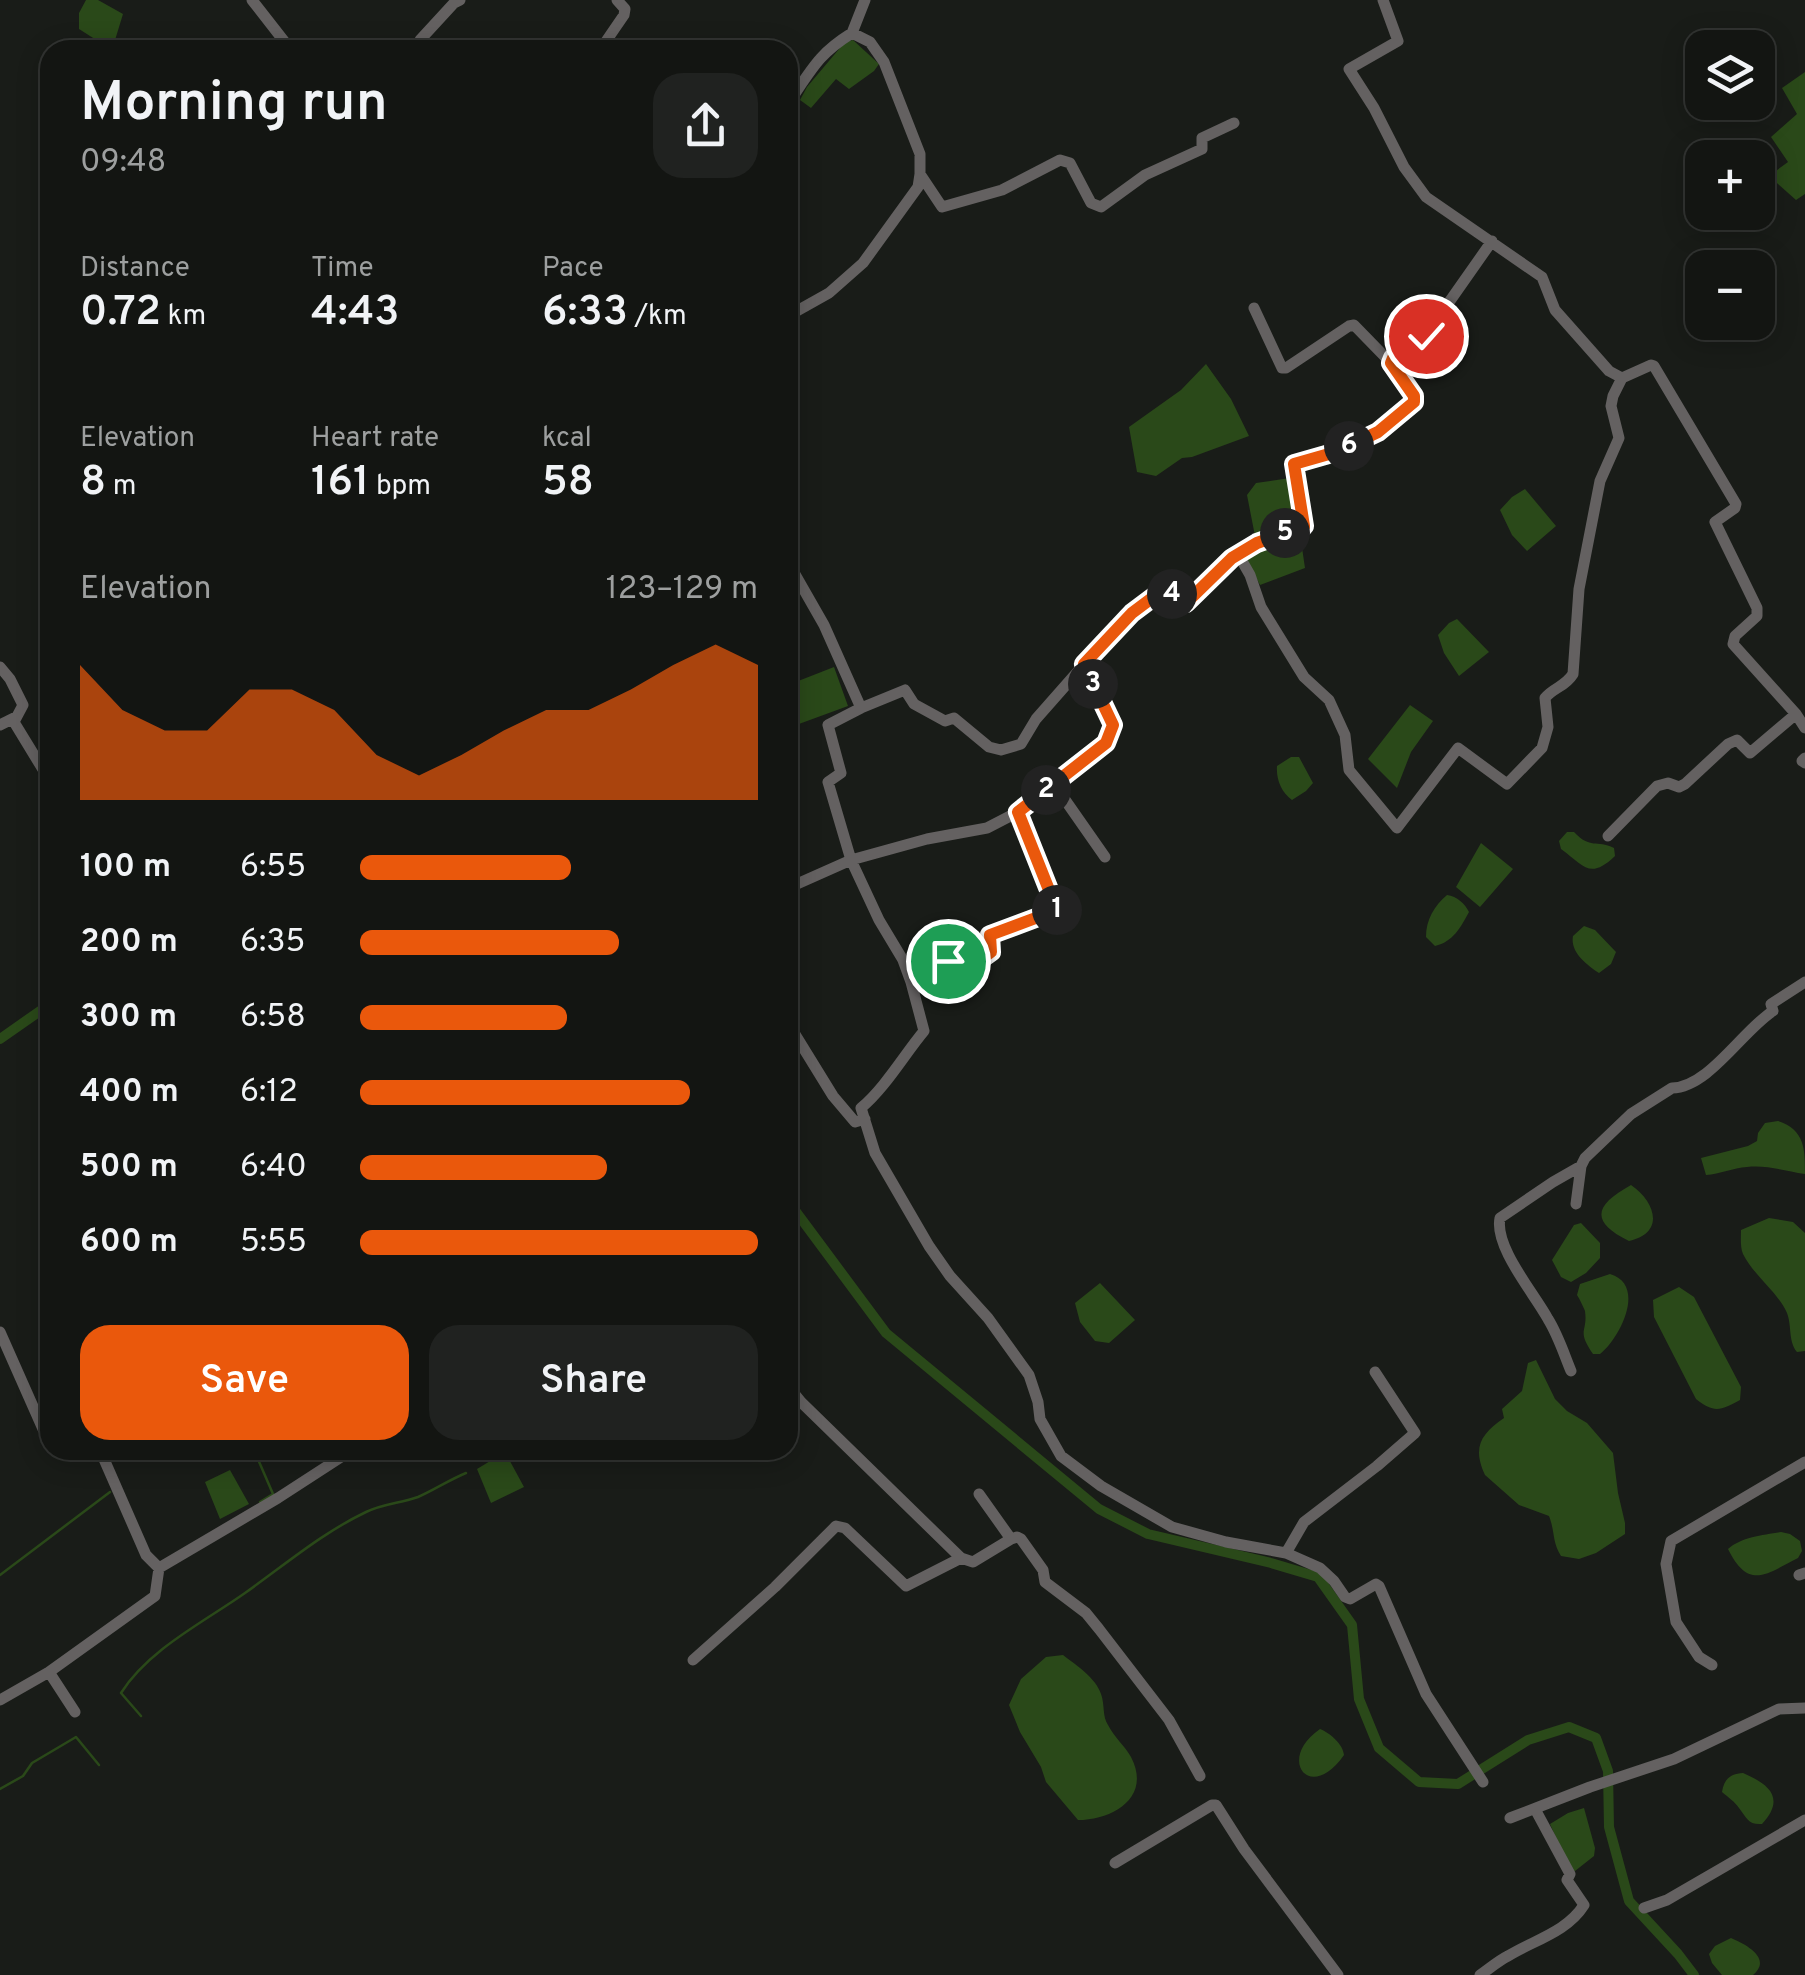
<!DOCTYPE html>
<meta charset="utf-8">
<style>
:root{--surface:#131512;--page:#202220;--text:#f1f3f6;--muted:#9d9f9f;--line:#323432;--accent:#ea580c}
body{margin:0;font-family:Overpass,sans-serif;background:var(--page);color:var(--text);height:100vh;display:flex;flex-direction:column;font-size:38px;white-space:nowrap}
*{box-sizing:border-box;margin:0}
p{font-size:32px;color:var(--muted)}
.icon{flex:none;width:55px;height:55px;fill:none;stroke:currentColor;stroke-width:2;stroke-linecap:round;stroke-linejoin:round}
.map{position:relative;flex:1;overflow:hidden}
.details{position:absolute;left:40px;top:40px;width:758px;height:1420px;display:flex;flex-direction:column;background:var(--surface);border-radius:30px;box-shadow:0 5px 25px #0003,0 0 0 2px var(--line)}
.details>*{flex:none}
.fabs{position:absolute;left:1685px;top:30px;display:grid;gap:20px}
.fabs a{display:grid;place-items:center;width:90px;height:90px;border-radius:20px;background:var(--surface);box-shadow:0 5px 25px #0003,0 0 0 2px var(--line);font-size:50px}
.pin{position:absolute;display:grid;place-items:center;width:85px;height:85px;color:#fff;margin:-42px;border:5px solid #fff;border-radius:50%;box-shadow:0 2px 10px #0007}
.km{position:absolute;width:50px;height:50px;margin:-25px;border-radius:50%;background:#222;color:#fff;font-size:28px;line-height:50px;text-align:center}
.round{display:grid;place-items:center;flex:none;width:105px;height:105px;border-radius:30px;background:var(--page)}
.overview{display:flex;align-items:center;justify-content:space-between;height:170px;padding:0 40px}
h1{font-size:55px;font-weight:600;line-height:75px}
.metrics{display:grid;grid-template-columns:repeat(3,1fr);gap:15px;height:170px;padding:10px 40px}
.metrics div{display:grid;align-content:center}
.metrics b{font-size:42px;font-weight:600}
.metrics small{font-size:28px;font-weight:400}
.metrics p{font-size:28px}
.chart{height:280px;padding:20px 40px}
.chart p{display:flex;justify-content:space-between}
.chart svg{width:100%;height:180px;margin-top:10px;fill:var(--accent);opacity:.7}
.cta{display:flex;gap:20px;margin-top:auto;padding:20px 40px}
.cta a{flex:1;height:115px;border-radius:30px;background:var(--accent);color:#fff;font-size:40px;font-weight:600;line-height:115px;text-align:center}
.cta a+a{background:var(--page);color:var(--text)}
ul{padding:0 40px;list-style:none;font-size:32px}
li{display:grid;grid-template-columns:160px 120px 1fr;align-items:center;height:75px}
li i{height:25px;border-radius:12px;background:var(--accent)}
.map>svg:first-child{display:block}
.water{fill:#2a4919}
.lines{fill:none;stroke-linecap:round;stroke-linejoin:round}
.stream{stroke:#2a4919;stroke-width:2.5}
.canal{stroke:#2a4919;stroke-width:10}
.minor{stroke:#646161;stroke-width:11}
.route-casing{stroke:#fff;stroke-width:20}
.route{stroke:#ea580c;stroke-width:12}
</style>
<div class="map">
<svg width="1805" height="1975" viewBox="0 0 1805 1975">
<rect width="100%" height="100%" fill="#191c18"/>
<path class="water" d="M86,0H98L123,14L112,50L79,29V13Z
M853,40L879,64L874,71L849,89L836,79L811,108L800,100L807,87L845,42Z
M1805,72V194L1796,200L1769,176L1788,162L1771,137L1797,114L1782,88Z
M1206,364L1231,399L1249,436L1192,457L1182,458L1156,476L1137,472L1129,427L1181,390Z
M1290,478L1298,521L1255,536L1247,495L1256,483Z
M1525,489L1556,526L1527,551L1512,535L1500,510L1512,497Z
M1300,534L1305,568L1260,585L1247,560L1273,544Z
M1457,619L1489,652L1459,676L1444,653L1438,635L1449,623Z
M834,667L848,706L788,728V685Z
M1410,705L1433,721L1411,752L1397,788L1368,759Z
M1291,757H1299L1313,783L1306,791L1292,800C1281,792 1276,779 1277,766Z
M1567,832H1574C1591,850 1596,839 1614,848L1615,856C1590,880 1584,866 1561,849L1559,841Z
M1481,843L1513,869L1480,907L1456,887Z
M1447,895C1457,896 1465,904 1469,912C1461,927 1453,942 1435,946L1426,937C1426,920 1434,906 1447,895Z
M1584,926L1595,930L1616,952L1611,964L1599,973C1586,964 1570,952 1573,936Z
M1778,1121C1805,1130 1805,1149 1805,1174C1785,1171 1768,1165 1747,1167C1733,1168 1720,1174 1706,1175L1701,1158L1748,1146L1757,1141L1758,1133L1765,1123Z
M1631,1185C1655,1201 1666,1233 1629,1241C1589,1221 1595,1205 1631,1185Z
M1769,1218L1793,1222L1805,1233V1351L1797,1352C1788,1341 1792,1326 1787,1313C1777,1291 1754,1276 1743,1254C1740,1247 1741,1237 1741,1230Z
M1581,1223L1600,1243V1258L1586,1273L1571,1282L1561,1277L1552,1260L1574,1225Z
M1610,1274C1647,1285 1620,1338 1600,1354H1593C1576,1329 1588,1333 1585,1311C1584,1308 1579,1298 1577,1295L1580,1284Z
M1100,1283L1135,1320L1109,1343L1095,1341L1080,1322L1075,1303Z
M1679,1287L1694,1297L1741,1387L1740,1400C1720,1411 1714,1413 1696,1399L1654,1317L1653,1300Z
M1536,1360L1555,1399L1567,1411L1587,1423L1613,1453L1618,1493L1625,1523V1534L1596,1553L1579,1559L1561,1556C1552,1542 1555,1531 1549,1516L1519,1505L1485,1475C1472,1447 1481,1434 1504,1418L1502,1409L1522,1391L1528,1363Z
M505,1452L524,1487L491,1503L477,1469Z
M230,1470L249,1504L220,1519L205,1482Z
M1781,1532L1790,1534L1800,1541L1802,1551L1798,1558C1766,1574 1749,1591 1728,1549C1741,1537 1763,1535 1781,1532Z
M1063,1655C1076,1665 1096,1678 1101,1694C1105,1705 1102,1716 1108,1725C1114,1737 1125,1746 1131,1757C1152,1797 1113,1820 1078,1820L1046,1782L1041,1767L1020,1732L1009,1705L1021,1679L1046,1657Z
M1320,1729C1330,1733 1343,1744 1344,1755C1310,1804 1276,1759 1320,1729Z
M1743,1773C1769,1784 1786,1798 1762,1824C1748,1825 1747,1818 1739,1808C1735,1802 1728,1797 1722,1792C1724,1779 1730,1774 1743,1773Z
M1584,1808L1595,1848L1594,1856L1575,1871L1570,1869L1550,1824L1568,1813Z
M1731,1938C1745,1944 1773,1958 1753,1975H1722L1712,1963L1709,1954L1715,1946Z"/>
<g class="lines">
<path class="stream" d="M254,1450L273,1494L260,1502
M0,1575L110,1492
M141,1716L121,1693C149,1649 204,1622 245,1593C286,1564 322,1533 366,1512C382,1504 401,1503 418,1497C434,1490 449,1480 466,1473
M0,1789L23,1776L32,1763L76,1737L99,1765"/>
<path class="canal" d="M0,1039L50,1004
M788,1201L886,1333L1099,1509L1148,1534L1271,1563L1318,1577L1352,1625L1359,1699L1379,1748L1419,1782L1458,1784L1528,1740L1569,1727L1596,1738L1608,1771L1609,1827L1629,1901L1678,1954L1694,1975"/>
<path class="minor" d="M252,0L291,50
M1383,0L1398,41L1349,69L1374,108L1404,167L1426,197L1542,277L1555,310L1609,371L1622,378
M852,33L865,0
M433,50L420,40L454,3L460,0
M600,50L624,15L625,9L617,0
M788,95L792,98C813,67 820,53 852,33L870,42L884,62L920,154V174
M1254,308L1282,368H1286L1349,326L1354,325L1391,363
M788,316L829,293L863,263L918,187L920,174L942,207L1002,190L1060,160L1070,163L1091,203L1101,207L1145,175L1202,149V138L1234,123
M1238,554L1250,575L1261,607L1304,677L1329,700L1345,735L1349,770L1397,828L1458,748L1507,784L1542,748L1548,727L1545,698C1554,687 1565,687 1573,674L1579,589L1600,481L1619,438L1611,406L1613,396L1622,378L1651,365L1654,366L1736,504L1735,508L1715,522L1757,608V616L1735,636L1733,644L1796,714L1805,728
M788,562L824,625L861,708L828,725L841,773L828,782L851,860L879,920L903,960L911,982L924,1031C904,1055 885,1088 861,1108L875,1153L929,1246L950,1276L988,1318L1029,1375L1038,1402L1040,1419L1061,1456L1101,1486L1172,1527L1226,1542L1286,1553L1320,1568L1334,1581L1345,1597L1350,1599L1376,1584L1379,1586L1426,1694L1483,1782
M0,667L10,679L23,705L14,722L50,781
M861,708L905,690L914,704L945,721L954,718L989,747L1001,750L1021,744L1036,719L1110,635L1132,613L1164,589L1186,603L1232,557L1257,543L1304,526L1294,464L1336,452L1378,432L1414,402V396L1391,363L1393,358L1426,335L1492,241
M0,725L14,718
M1805,758L1802,761L1805,763
M1054,784L1105,857
M1608,836L1657,786L1668,783L1679,787L1685,784L1728,744L1737,740L1750,753L1796,714
M788,888L851,860L927,839L987,828L1018,812
M911,982L948,961L965,969L991,953L990,935L1057,910L1018,812L1106,743L1113,725L1084,665
M788,1023L833,1096L855,1122L865,1119
M1576,1204L1581,1166L1585,1158L1631,1114L1672,1088C1709,1087 1742,1031 1773,1011L1771,1004L1805,982
M0,1332L43,1429L47,1435H50
M1571,1371C1564,1354 1558,1335 1548,1319C1534,1293 1494,1247 1500,1218L1553,1182L1581,1166
M788,1386L801,1402L961,1558L973,1562L1011,1539L1017,1537L1021,1539L1043,1570L1045,1582L1086,1613L1099,1629L1169,1720L1200,1776
M100,1450L146,1555L159,1568
M979,1494L1011,1539
M1286,1553L1304,1522L1377,1466L1415,1433L1375,1372
M1799,1575L1805,1573
M693,1660L775,1587L836,1526L845,1528L906,1586L961,1558
M1712,1665L1699,1657L1676,1622L1666,1564L1671,1541L1805,1462
M49,1672L75,1712
M0,1700L49,1672L155,1596L159,1568L278,1498L352,1450
M1510,1818L1590,1787L1674,1759L1779,1709L1805,1708
M1115,1863L1212,1805H1216L1244,1849L1338,1975
M1644,1908L1667,1900L1805,1820
M1480,1975C1489,1969 1498,1961 1508,1956C1534,1940 1567,1932 1584,1905L1567,1880L1570,1874L1535,1809"/>
</g>
<g class="lines">
<defs>
<path id="route" d="M948,961L966,970L991,952L990,935L1057,910L1018,812L1106,743L1113,725L1084,664L1132,613L1164,589L1186,603L1232,558L1257,543L1304,526L1294,464L1336,452L1378,432L1414,402V396L1391,363L1393,358L1426,336"/>
</defs>
<use href="#route" class="route-casing"/>
<use href="#route" class="route"/>
</g>
</svg>
<div class="fabs">
<a><svg class="icon" aria-label="layers" viewBox="0 0 24 24"><path d="M12 4l9 5-9 5-9-5zM3 14l9 5 9-5"/></svg></a>
<a>+</a>
<a>−</a>
</div>
<div class="pin" style="left:948px;top:961px;background:#1e9e55"><svg class="icon" aria-label="arrive" viewBox="0 0 24 24"><path d="M6 21V4h12l-3 4 3 4H6"/></svg></div>
<div class="pin" style="left:1426px;top:336px;background:#d93025"><svg class="icon" aria-label="check" viewBox="0 0 24 24"><path d="M5 12l5 5 9-10"/></svg></div>
<b class="km" style="left:1057px;top:910px">1</b>
<b class="km" style="left:1046px;top:790px">2</b>
<b class="km" style="left:1093px;top:684px">3</b>
<b class="km" style="left:1172px;top:594px">4</b>
<b class="km" style="left:1285px;top:533px">5</b>
<b class="km" style="left:1349px;top:446px">6</b>
<section class="details">
<div class="overview"><div><h1>Morning run</h1><p>09:48</p></div><a class="round"><svg class="icon" aria-label="share" viewBox="0 0 24 24"><path d="M12 15V3M7 8l5-5 5 5M5 13v7h14v-7"/></svg></a></div>
<div class="metrics">
<div><p>Distance</p><b>0.72<small> km</small></b></div>
<div><p>Time</p><b>4:43</b></div>
<div><p>Pace</p><b>6:33<small> /km</small></b></div>
</div>
<div class="metrics">
<div><p>Elevation</p><b>8<small> m</small></b></div>
<div><p>Heart rate</p><b>161<small> bpm</small></b></div>
<div><p>kcal</p><b>58</b></div>
</div>
<div class="chart"><p><span>Elevation</span>123–129 m</p>
<svg viewBox="0 0 160 44" preserveAspectRatio="none"><path d="M0 44V11L10 22L20 27L30 27L40 17L50 17L60 22L70 33L80 38L90 33L100 27L110 22L120 22L130 17L140 11L150 6L160 11V44z"/></svg>
</div>
<ul>
<li><b>100 m</b>6:55<i style="width:53%"></i></li>
<li><b>200 m</b>6:35<i style="width:65%"></i></li>
<li><b>300 m</b>6:58<i style="width:52%"></i></li>
<li><b>400 m</b>6:12<i style="width:83%"></i></li>
<li><b>500 m</b>6:40<i style="width:62%"></i></li>
<li><b>600 m</b>5:55<i style="width:100%"></i></li>
</ul>
<div class="cta"><a>Save</a><a>Share</a></div>
</section>
</div>
